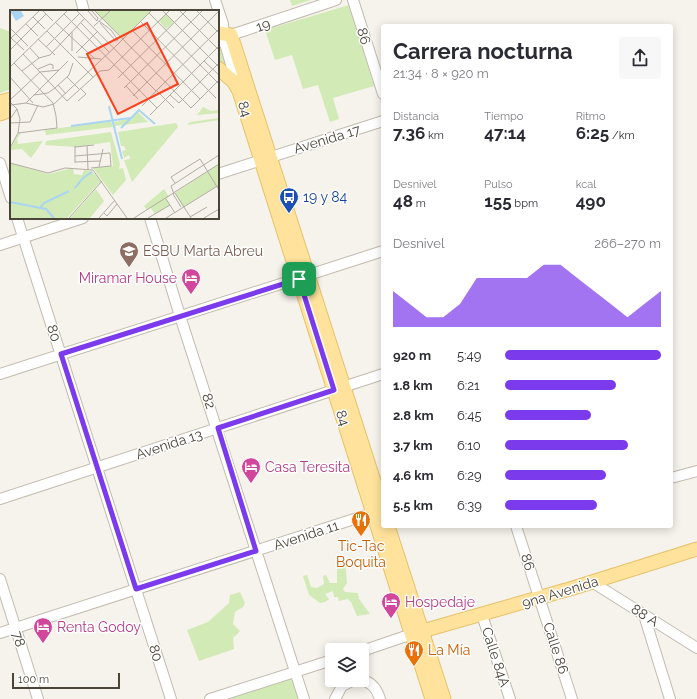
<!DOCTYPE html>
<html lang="es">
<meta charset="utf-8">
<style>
:root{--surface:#fff;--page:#f7f7f7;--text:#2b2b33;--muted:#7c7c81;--accent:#7c3aed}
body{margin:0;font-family:Raleway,sans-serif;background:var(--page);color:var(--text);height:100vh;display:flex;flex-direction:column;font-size:15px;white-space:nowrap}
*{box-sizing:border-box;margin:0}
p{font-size:13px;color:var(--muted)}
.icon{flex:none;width:22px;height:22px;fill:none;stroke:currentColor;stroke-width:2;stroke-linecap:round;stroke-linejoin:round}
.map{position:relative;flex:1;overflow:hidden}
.details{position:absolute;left:381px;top:24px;width:292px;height:504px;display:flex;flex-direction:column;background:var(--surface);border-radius:4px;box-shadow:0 2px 10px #0003}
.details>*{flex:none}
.controls{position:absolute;left:325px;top:643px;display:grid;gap:8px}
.controls a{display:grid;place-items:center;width:44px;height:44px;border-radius:4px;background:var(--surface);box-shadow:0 2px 10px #0003;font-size:20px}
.scale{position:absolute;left:12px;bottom:10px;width:108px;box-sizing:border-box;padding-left:4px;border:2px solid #4b4439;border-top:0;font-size:11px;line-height:14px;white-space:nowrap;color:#4b4439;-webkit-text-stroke:3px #fff;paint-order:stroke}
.pin{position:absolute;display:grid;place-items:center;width:34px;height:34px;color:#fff;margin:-17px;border-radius:8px;box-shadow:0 2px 6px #0006}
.round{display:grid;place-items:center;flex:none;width:42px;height:42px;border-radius:4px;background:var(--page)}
.overview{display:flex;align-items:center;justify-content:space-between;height:68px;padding:0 12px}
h1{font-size:22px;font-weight:700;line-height:30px}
.stats{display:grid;grid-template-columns:repeat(3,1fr);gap:6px;height:68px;padding:4px 12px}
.stats div{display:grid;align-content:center}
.stats b{font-size:17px;font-weight:700}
.stats small{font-size:11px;font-weight:400}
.stats p{font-size:11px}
.chart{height:112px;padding:8px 12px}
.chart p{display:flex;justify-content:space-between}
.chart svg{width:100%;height:72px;margin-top:4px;fill:var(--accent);opacity:.7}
ul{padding:0 12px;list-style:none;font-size:13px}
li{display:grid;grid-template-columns:64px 48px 1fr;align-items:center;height:30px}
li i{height:10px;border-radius:5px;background:var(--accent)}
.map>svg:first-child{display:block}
.green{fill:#d2eab5}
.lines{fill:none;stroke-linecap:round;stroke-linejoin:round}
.minor-casing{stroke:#c2bbae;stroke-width:12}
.major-casing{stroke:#e6c16a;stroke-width:15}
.minor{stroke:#fff;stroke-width:10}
.major{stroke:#ffe39c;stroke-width:13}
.route-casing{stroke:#fff;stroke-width:8}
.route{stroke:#7c3aed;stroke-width:5}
.labels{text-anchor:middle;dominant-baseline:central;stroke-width:3;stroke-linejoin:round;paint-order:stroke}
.street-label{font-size:14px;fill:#4b4439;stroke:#fff}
.transit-label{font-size:14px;fill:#164399;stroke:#fff;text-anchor:start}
.education-label{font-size:14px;fill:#785e54;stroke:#fff;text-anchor:start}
.hotel-label{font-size:14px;fill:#b23c85;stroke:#fff;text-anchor:start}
.food-label{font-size:14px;fill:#c56008;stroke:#fff}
.inset-river{fill:none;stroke:#a9d4f2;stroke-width:2}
.inset-road{fill:none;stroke:#b2ada4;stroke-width:1}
.view{fill:#fc3f1d;fill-opacity:0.15;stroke:#fc3f1d;stroke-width:2}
.inset-edge{fill:none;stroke:#4b4439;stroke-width:2}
</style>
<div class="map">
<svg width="697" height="699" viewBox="0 0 697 699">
<rect width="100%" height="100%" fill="#f6f3ec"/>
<path class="green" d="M290,0H311L292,6Z
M349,5L374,86L333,98L339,119L330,122L318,85L303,89L292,55L275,60L265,30Z
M0,28L11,32V89L0,93Z
M224,40L237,88L218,68V42Z
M345,562L347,583L343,589L345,592L358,593L359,599L370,614L357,616L351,602L348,599L339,601L338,597H334L333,591L325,594L329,599L325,602L320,603L309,595L303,576L307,575L311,587L317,588L324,584L323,576L326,575L330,583H337V563Z
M240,592L245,603L243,607L235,612L233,624L240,631L233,638L234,649L199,661L187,630L208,622L229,603L230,595Z
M296,672L304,699H210Z"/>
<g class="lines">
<defs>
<path id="minor" d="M81,0L84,11
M215,0L223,24L224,40L237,85
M353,0L383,94
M218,42L231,35L336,0
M0,163L11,198
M218,174L383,121
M17,218L171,699
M150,218L180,316L304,699
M0,245L83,218
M0,374L383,251
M671,478L697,471
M0,499L383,374
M516,526L572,699
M0,579L38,699
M592,582L697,648
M482,615L510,699
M644,615L670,699
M0,633L379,511
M362,651L412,634
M360,680C371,681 377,689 380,699
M210,699L332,660
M335,699L342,686L354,680"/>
<path id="major" d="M218,33L231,35L383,509
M218,68L233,81L239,91L432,699
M0,102L11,99
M0,114L11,110
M388,526L444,699
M412,634L573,588L697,549"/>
</defs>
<use href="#minor" class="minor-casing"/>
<use href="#major" class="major-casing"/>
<use href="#minor" class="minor"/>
<use href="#major" class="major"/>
</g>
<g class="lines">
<defs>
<path id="route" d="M299,279L334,390L218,428L256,551L136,589L61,354Z"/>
</defs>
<use href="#route" class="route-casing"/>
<use href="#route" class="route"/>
</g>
<defs>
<symbol id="bus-pin" viewBox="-11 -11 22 30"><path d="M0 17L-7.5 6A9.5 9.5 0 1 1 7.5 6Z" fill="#1a4fb4" stroke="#fff"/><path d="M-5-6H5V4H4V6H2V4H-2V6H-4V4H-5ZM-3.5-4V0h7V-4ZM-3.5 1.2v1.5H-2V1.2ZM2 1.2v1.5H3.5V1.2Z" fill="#fff"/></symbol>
<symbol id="school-pin" viewBox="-11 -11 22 30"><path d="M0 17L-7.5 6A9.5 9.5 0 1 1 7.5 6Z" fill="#8d6e63" stroke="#fff"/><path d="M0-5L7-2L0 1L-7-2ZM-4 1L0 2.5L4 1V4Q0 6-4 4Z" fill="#fff"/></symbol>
<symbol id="hotel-pin" viewBox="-11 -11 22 30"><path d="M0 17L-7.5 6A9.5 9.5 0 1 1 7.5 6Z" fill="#d1479c" stroke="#fff"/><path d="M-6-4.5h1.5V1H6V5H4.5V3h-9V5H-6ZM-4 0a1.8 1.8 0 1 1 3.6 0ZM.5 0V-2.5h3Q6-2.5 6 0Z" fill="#fff"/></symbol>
<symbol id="restaurant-pin" viewBox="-11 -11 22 30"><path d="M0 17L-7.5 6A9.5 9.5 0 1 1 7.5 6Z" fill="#e8710a" stroke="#fff"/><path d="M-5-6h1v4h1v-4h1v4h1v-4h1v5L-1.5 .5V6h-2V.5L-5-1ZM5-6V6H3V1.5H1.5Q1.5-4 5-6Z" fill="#fff"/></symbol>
</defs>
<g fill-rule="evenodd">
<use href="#bus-pin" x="278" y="186" width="22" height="30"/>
<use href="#school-pin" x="118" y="240" width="22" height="30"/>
<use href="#hotel-pin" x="180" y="267" width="22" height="30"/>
<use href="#hotel-pin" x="240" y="456" width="22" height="30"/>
<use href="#restaurant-pin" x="350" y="509" width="22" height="30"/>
<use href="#hotel-pin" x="380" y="591" width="22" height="30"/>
<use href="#hotel-pin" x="32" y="616" width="22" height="30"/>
<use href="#restaurant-pin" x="403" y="639" width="22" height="30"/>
</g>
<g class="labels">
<g class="street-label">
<text transform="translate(263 25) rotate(-19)">19</text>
<text transform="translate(364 36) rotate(73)">86</text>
<text transform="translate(245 109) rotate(72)">84</text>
<text transform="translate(327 139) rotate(-17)">Avenida 17</text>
<text transform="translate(54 333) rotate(72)">80</text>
<text transform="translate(209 401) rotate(71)">82</text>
<text transform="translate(343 418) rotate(72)">84</text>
<text transform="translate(169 444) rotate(-18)">Avenida 13</text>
<text transform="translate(306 535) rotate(-18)">Avenida 11</text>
<text transform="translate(528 562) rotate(72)">86</text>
<text transform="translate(560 592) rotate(-17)">9na Avenida</text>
<text transform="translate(645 615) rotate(32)">88 A</text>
<text transform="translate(19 639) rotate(73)">78</text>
<text transform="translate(556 648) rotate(72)">Calle 86</text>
<text transform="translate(156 653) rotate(73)">80</text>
<text transform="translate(496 657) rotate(72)">Calle 84A</text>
</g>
<g class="transit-label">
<text x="303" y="197">19 y 84</text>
</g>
<g class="education-label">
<text x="143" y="251">ESBU Marta Abreu</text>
</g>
<g class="hotel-label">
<text x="177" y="278" text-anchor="end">Miramar House</text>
<text x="265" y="467">Casa Teresita</text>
<text x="405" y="602">Hospedaje</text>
<text x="57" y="627">Renta Godoy</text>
</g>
<g class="food-label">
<text x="361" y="546">Tic-Tac<tspan x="361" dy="16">Boquita</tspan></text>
<text x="428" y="650" text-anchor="start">La Mía</text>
</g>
</g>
<g transform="translate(10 10)">
<rect width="209" height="209" fill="#f6f3ec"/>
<path d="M85,1H141L113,29ZM156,4L164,12L156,19L149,11ZM193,97L201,101L209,100V103L187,105ZM128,102L138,112L105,116L104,112L121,108ZM209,108V110L177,115L180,112ZM101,111L103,117L36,125L35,120ZM166,113L168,117L122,172L114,150L120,149L119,145L114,148L112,141L116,140L114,136H111L108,122ZM101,122L110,154L109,159L113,158L116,170L103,185L83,158L103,156L100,132L65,137L35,135L36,131ZM11,123L7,129L8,134L33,131L21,148L12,139L0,140L8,124ZM0,153L38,164L63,158L64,164L72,165L74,160L82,161L91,171L57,208H0ZM209,154V175L173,197L165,183ZM86,179L94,191L80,208H60ZM154,179L159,187L156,189L160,195L145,204L141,198L137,200L134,196Z" fill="#d2eab5"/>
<path d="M0,1H11L14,6L6,11Z" fill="#a9d4f2"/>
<path class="inset-river" d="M99,96L112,149M61,116L120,108M111,118L129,100L145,114M65,178L73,168L82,162M0,192L36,199L44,208M30,198L34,193L59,181"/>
<path class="inset-road" d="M33,1L43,11M67,1L146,81L209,19M78,1L87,11L88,8L82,1M85,1L181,98L209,70M153,1L209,57M170,1L209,40M187,1L209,23M139,3L209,74M54,4L147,98M23,7L35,19M89,11L101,20L108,30M130,11L206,88M45,12L85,49M71,13L99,42M90,13L105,30H108M16,14L28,26M84,16L100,1M0,18L18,36M122,20L190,89M37,21L83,67M1,28L14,40M0,29L29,1M28,29L45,45M36,37L69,4M105,37L141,1M20,38L29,48M0,40L36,4M62,41V22M66,43L88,21M13,44L57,91L90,61L99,60L159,1M68,47L91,49M194,51L209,65M4,53L43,93L46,106L47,118L8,123M0,57L57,1M28,59L40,54L43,55V59M12,61L29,48L40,45L75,8M0,67L23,93M57,67L69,79M108,68L176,1M48,75L56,84M116,76L128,89M114,78L192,1M146,80L164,98M24,85L38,83L45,78L59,65L63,53M160,85L169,93L209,53M123,86L209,1M0,90L30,62L49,60M68,91L76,84L70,78M0,92L7,99L10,109L8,123L0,138M16,93L58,51M1,95L16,93L33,97L44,94L105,37M132,96L147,80M140,105L209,36M0,109L7,99M0,113L20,112L28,95M77,136L78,159M65,137L84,135M65,146L100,143L101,156L81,158M65,152L90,151M0,153L38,163L55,158L83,160L117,208M65,153V136M89,157L93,139M165,173L161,167L190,149L209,180M165,183L181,208M163,184L171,197M164,184L161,176L209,145M156,189L165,203M94,203L97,206L107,194M180,207L197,197M59,208L92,171M89,208L105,190M124,208L209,154M138,208L160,195M156,208L209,175M194,208L209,199"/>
<path class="view" d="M137,13L168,74L108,104L77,44Z"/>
<rect width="209" height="209" class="inset-edge"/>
</g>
</svg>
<div class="controls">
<a><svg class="icon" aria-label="layers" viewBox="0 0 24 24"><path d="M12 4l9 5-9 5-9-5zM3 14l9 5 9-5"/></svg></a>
</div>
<div class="scale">100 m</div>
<div class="pin" style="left:299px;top:279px;background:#1e9e55"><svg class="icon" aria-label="arrive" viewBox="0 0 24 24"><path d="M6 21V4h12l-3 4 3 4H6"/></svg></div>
<section class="details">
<div class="overview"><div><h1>Carrera nocturna</h1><p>21:34 · 8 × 920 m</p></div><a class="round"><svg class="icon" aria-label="share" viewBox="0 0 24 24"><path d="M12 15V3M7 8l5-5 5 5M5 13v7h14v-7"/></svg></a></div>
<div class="stats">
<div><p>Distancia</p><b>7.36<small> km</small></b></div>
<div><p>Tiempo</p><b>47:14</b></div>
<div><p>Ritmo</p><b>6:25<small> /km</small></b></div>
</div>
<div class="stats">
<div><p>Desnivel</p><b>48<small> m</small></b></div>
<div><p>Pulso</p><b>155<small> bpm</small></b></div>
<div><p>kcal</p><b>490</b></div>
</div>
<div class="chart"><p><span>Desnivel</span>266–270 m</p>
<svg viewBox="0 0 160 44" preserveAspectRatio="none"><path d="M0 44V22L10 30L20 38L30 38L40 30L50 14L60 14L70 14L80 14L90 6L100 6L110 14L120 22L130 30L140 38L150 30L160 22V44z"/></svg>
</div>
<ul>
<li><b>920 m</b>5:49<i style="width:100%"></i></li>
<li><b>1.8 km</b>6:21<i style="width:71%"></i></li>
<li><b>2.8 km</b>6:45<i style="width:55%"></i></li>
<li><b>3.7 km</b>6:10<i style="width:79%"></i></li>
<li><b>4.6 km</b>6:29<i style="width:65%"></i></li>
<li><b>5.5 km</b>6:39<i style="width:59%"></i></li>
</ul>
</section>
</div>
